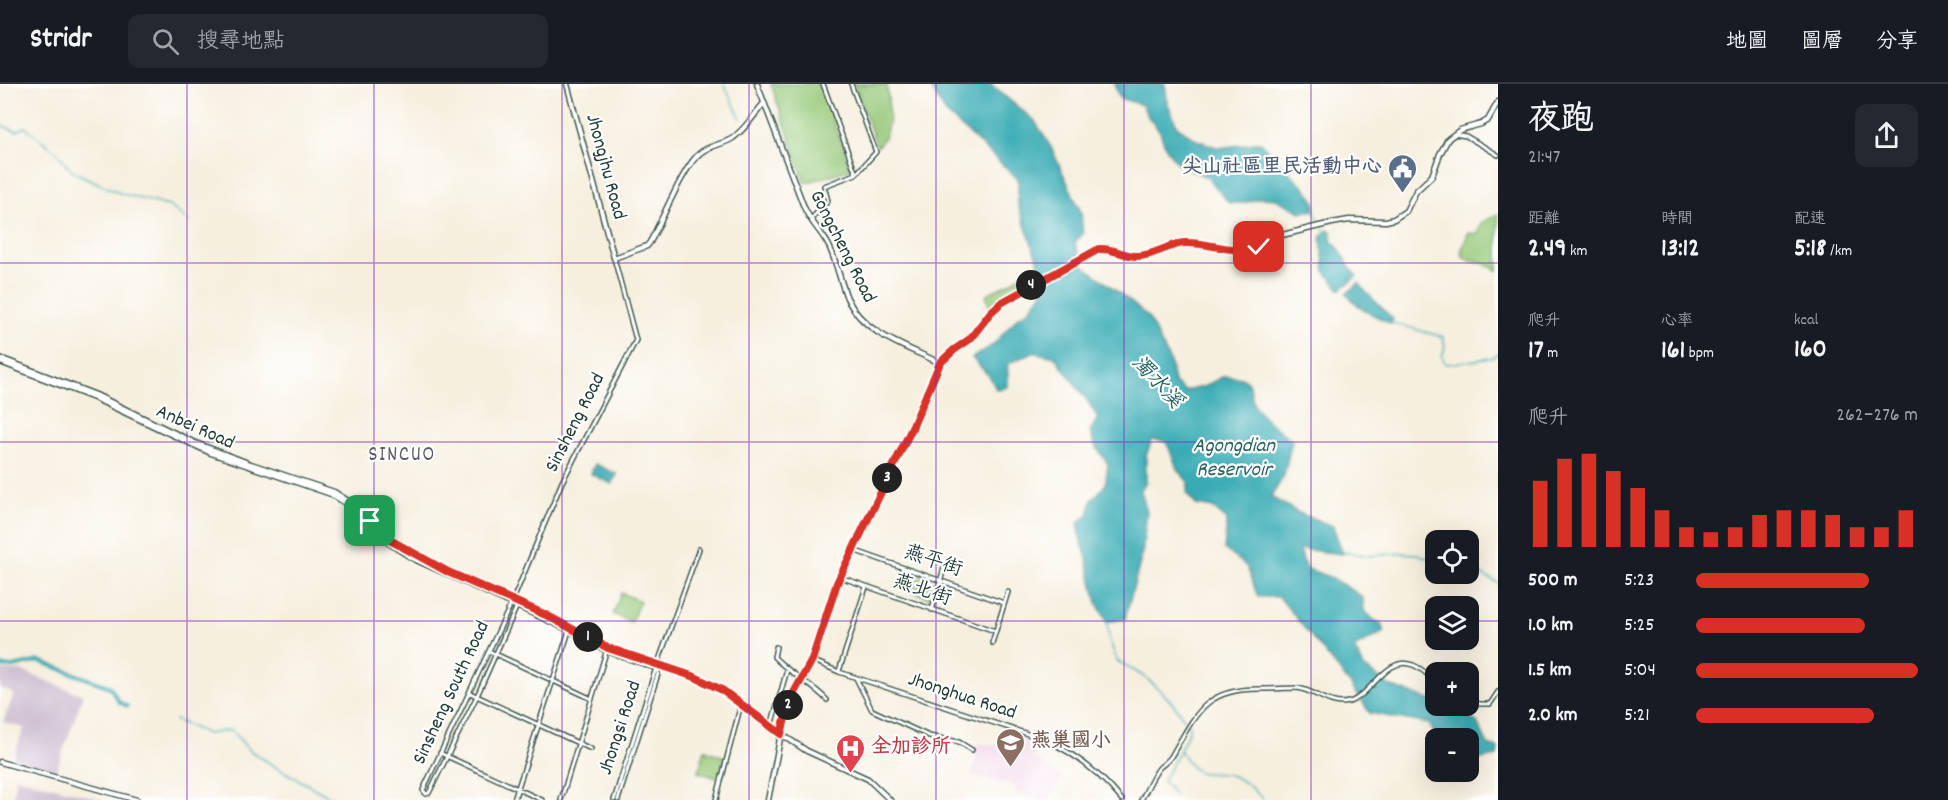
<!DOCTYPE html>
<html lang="zh-TW">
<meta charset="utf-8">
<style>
:root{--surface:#171b24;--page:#242831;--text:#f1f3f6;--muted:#9ea1a6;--line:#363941;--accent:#d93025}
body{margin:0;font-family:Dekko,"LXGW WenKai TC",sans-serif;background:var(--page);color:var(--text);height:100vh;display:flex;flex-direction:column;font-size:22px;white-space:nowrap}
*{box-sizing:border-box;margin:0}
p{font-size:20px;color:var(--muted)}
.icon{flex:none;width:33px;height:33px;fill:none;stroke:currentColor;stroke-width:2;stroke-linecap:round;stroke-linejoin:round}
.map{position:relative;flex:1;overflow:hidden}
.panel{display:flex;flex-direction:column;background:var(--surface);width:450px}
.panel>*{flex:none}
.buttons{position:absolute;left:1425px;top:446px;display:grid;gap:12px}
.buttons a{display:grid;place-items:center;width:54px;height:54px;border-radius:12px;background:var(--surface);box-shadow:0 6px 24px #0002;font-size:30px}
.pin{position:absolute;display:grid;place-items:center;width:51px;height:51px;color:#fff;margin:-26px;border-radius:12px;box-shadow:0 3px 9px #0006}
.km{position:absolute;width:30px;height:30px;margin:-15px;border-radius:50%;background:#222;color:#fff;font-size:16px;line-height:30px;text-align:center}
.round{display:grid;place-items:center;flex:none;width:63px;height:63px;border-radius:12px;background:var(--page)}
.summary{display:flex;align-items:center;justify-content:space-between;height:102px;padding:0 30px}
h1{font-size:33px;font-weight:700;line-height:45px}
.figures{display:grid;grid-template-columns:repeat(3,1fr);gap:9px;height:102px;padding:6px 30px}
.figures div{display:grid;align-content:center}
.figures b{font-size:26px;font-weight:700}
.figures small{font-size:16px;font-weight:400}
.figures p{font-size:16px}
.chart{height:168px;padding:12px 30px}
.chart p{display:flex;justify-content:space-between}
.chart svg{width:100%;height:108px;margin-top:6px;stroke:var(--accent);stroke-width:6}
ul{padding:0 30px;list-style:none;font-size:20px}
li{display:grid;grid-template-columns:96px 72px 1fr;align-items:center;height:45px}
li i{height:15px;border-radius:8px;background:var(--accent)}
header{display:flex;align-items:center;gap:36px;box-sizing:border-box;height:84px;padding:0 30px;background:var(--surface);border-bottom:2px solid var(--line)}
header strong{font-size:28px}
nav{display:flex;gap:33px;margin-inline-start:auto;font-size:21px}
.search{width:420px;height:54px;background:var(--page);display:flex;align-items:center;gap:15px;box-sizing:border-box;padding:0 21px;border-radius:12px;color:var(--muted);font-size:22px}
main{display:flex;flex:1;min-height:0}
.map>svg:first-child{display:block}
.built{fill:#f0d0e4}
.industrial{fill:#cebed1}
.green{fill:#96c979;stroke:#5a8356;stroke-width:1.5}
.water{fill:#39abb4;stroke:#2c7474;stroke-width:1.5}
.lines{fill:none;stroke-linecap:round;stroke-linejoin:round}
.stream{stroke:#39abb4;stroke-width:1.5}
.canal{stroke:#39abb4;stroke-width:4}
.minor-casing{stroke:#3f584e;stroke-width:6}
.tertiary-casing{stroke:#3f584e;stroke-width:7}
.secondary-casing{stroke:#3f584e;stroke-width:7}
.minor{stroke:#fff;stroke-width:3}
.tertiary{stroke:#fff;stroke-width:4}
.secondary{stroke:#fff;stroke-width:4}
.route-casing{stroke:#fff;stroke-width:12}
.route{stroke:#d93025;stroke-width:8}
.grid{fill:none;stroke:#7b2cbf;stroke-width:1.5;stroke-opacity:0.55}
.labels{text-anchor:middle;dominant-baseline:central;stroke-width:4.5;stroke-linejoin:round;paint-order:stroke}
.street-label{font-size:20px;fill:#1f3d34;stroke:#fff}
.service-label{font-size:20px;font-weight:bold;fill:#4e5e75;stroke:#fff;text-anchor:end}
.education-label{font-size:20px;font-weight:bold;fill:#785e54;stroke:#fff;text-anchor:start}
.health-label{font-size:20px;font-weight:bold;fill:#be3a42;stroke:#fff;text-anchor:start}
.water-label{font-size:21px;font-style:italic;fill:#286461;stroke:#fff}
.neighbourhood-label{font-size:21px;letter-spacing:1.5px;fill:#5f5b6a;stroke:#fff}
</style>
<header>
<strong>Stridr</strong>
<div class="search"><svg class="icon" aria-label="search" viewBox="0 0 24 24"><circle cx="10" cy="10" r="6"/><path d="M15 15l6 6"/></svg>搜尋地點</div>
<nav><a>地圖</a><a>圖層</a><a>分享</a></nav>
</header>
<main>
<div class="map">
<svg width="1498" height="716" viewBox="0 0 1498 716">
<rect width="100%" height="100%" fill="#fff"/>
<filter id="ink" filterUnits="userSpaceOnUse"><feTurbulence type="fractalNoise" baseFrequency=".0167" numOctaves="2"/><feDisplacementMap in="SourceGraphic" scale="12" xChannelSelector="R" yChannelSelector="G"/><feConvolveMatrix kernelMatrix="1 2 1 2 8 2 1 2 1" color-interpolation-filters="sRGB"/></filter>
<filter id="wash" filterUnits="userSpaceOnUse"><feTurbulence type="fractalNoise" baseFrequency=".008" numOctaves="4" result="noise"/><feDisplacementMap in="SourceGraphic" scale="24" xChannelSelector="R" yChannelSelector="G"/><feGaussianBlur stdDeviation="1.35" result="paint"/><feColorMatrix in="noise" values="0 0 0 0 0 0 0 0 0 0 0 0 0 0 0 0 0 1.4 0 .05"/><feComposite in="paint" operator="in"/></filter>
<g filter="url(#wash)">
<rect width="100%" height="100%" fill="#f6efde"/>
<path class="built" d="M1010,649L1039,658L1033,673L1061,694L1049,716H1040L1015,708L1016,702L972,692L976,671L975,664L977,660L979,659L997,662L1006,659Z"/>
<path class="industrial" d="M0,586L22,587L83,611L56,687L13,674L24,644L3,638L14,610L0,604Z
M16,693L104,716H13Z"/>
<path class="green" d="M771,0H820L851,85L805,99Z
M854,0H887C888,22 894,46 877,63Z
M1498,130V187L1482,178L1465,175L1461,168L1468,149L1478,150L1481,139Z
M1027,187L1033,196L990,223L986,212L987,210L1008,200Z
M907,489L935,499L932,515L902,504Z
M621,509L640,517L631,538L613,530Z
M705,666L725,673L720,695L698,688Z"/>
<path class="water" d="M929,0H990L1034,36L1051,63L1081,128L1083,150L1075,158L1082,180L1131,218L1148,233L1170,277L1174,298L1185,307L1205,302L1224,292L1244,294C1254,304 1249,309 1254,320C1260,332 1281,348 1292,356L1284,392L1271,413L1299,429L1333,442L1343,470L1300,465L1305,484L1332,494L1363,513L1364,526L1374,536L1381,539L1384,548L1354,564L1364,583L1390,602L1435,618L1436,621L1448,623L1477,638L1488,661L1498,664L1497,672L1471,677L1469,676L1468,654H1437L1429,640L1370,629L1350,600L1279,513H1258L1247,483L1224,465L1227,436L1213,424L1196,421L1187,410L1188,398L1178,386L1166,357L1152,356L1146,372V397L1141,407L1147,428L1142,471L1125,535L1107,538L1097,519L1086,471L1080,453L1078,438L1088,431L1092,416L1105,401L1108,380L1094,360L1090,347L1098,334L1087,316L1055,273L1033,268L1008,280C1006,288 1011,293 1007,303L996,305L989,292L972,274L993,261L1017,234L1028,227L1047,203L1018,121V95L945,28Z
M1114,0H1165L1168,20L1177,42L1197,56L1219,64L1261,58L1282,82L1305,103L1315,117V126L1301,128L1276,115L1261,114L1244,119H1229L1207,93L1179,81L1167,66L1159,46L1149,34L1142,21L1119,14Z
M1328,146L1332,148L1331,157C1345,166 1343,180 1357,192L1340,206L1325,187L1321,156L1322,151Z
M1359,199L1365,207L1393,235L1391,240L1363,226L1346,210Z
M595,380L617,390L612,400L591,390Z"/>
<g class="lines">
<path class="stream" d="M724,0L741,35
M0,41L17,47L25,43L58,69L67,82L76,89L122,110L169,122L190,138
M1314,126L1325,149
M1392,239L1443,253L1445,263L1442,273L1446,280L1491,274L1498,270
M1342,468L1370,472L1402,469L1417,470L1436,477
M1468,483L1498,499
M1107,538L1109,554L1117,577C1122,580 1126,581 1130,584C1155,598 1175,619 1190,644L1180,666C1184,672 1188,680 1194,685C1203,693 1219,687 1230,691C1244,696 1254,706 1264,716
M175,636L208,650L231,646L249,666L274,682L335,716
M1175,711L1163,697L1180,666"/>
<path class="canal" d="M0,582L13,583L39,577L110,603L119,618L127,622"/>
</g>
</g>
<g filter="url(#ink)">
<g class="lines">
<defs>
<path id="minor" d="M823,0L856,90
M1454,50L1466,52L1498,71
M811,135L828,117L824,102L856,90L876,68L851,0
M853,466L1004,519
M840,493L995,547
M517,522L477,612L429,709L426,710L423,706L513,516L562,398L636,256L614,174
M932,526L944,484
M992,559L1008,508
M776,563L774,573C790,590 811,599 827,616
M489,567L592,615
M812,576L839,588L1043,655C1075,669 1100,689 1122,716
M839,587L866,503
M856,594L872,626L929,652L959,658L972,666
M470,609L591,665
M1468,616L1480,620H1490L1498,608
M771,642L787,586
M440,669L542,716
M514,716L570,544
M561,716L607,565
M614,716L654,590L699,465
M618,716L658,590V583
M716,716L741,620
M1141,716C1147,706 1152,693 1159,684C1163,680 1169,677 1172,671C1198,626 1207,603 1264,605C1275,605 1286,604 1297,604C1315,606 1330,623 1349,618C1371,612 1387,570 1413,581C1422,584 1428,592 1436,597"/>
<path id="tertiary" d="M567,0L614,174L647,162L650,158C662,137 683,83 700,69C709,61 723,61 733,54C746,44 754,31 764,19
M757,0L804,123C810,138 822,148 829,162C837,179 840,197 847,214C864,251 908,263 940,279
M0,678L137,716
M890,716L868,695L807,667L781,650L790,616L812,576L837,499L912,344L940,279L954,266L970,255L991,228L1001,219L1099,165L1109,164L1133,172H1143L1186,159L1241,166L1251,165L1278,152L1332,139L1349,136L1386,137L1394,135L1406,127L1416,107L1432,92L1440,70L1448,55L1460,46L1481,40L1488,36L1498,18"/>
<path id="secondary" d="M0,274L96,311L193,358L251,380L334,408L356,422L390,456L414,471L546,531L608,564L695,593L722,606L781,650L768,716
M0,278L94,314L211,369L331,410L355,425L381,454L412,474L569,546L607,567L653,583L658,582"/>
</defs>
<use href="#minor" class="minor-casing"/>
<use href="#tertiary" class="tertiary-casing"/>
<use href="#secondary" class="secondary-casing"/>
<use href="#minor" class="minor"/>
<use href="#tertiary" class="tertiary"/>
<use href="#secondary" class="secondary"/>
</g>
</g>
<g class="lines" filter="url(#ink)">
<defs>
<path id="route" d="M370,437L390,456L448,488L546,531L608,564L695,593L722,606L781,650L790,616L812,576L837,499L912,344L940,279L954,266L970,255L991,228L1001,219L1099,165C1113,164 1122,171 1135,172C1153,173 1168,160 1185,159C1210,158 1235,171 1259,163"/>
</defs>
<use href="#route" class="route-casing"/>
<use href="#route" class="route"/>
</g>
<path class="grid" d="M187,0V716M374,0V716M562,0V716M749,0V716M936,0V716M1124,0V716M1311,0V716M0,179H1498M0,358H1498M0,537H1436M1468,537H1498"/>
<defs>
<symbol id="civic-pin" viewBox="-11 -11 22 30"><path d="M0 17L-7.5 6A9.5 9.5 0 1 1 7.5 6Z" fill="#5c6f8a" stroke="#fff"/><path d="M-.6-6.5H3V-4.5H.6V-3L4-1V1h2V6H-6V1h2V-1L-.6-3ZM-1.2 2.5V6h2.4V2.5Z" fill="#fff"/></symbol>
<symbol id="school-pin" viewBox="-11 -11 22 30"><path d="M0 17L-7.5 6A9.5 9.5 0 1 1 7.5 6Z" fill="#8d6e63" stroke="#fff"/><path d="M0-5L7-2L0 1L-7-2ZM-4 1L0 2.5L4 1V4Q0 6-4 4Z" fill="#fff"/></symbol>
<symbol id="hospital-pin" viewBox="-11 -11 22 30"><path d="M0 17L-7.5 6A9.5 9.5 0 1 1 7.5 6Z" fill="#e0444e" stroke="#fff"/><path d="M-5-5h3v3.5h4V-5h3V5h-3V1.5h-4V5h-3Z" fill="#fff"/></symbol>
</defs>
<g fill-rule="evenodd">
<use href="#civic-pin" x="1386" y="68" width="33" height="45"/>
<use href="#school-pin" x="994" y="642" width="33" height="45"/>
<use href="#hospital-pin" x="834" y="648" width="33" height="45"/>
</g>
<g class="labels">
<g class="street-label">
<text transform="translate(605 83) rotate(75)">Jhongjhu Road</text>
<text transform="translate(842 163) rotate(63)">Gongcheng Road</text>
<text transform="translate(576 339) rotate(-63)">Sinsheng Road</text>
<text transform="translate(195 344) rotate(24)">Anbei Road</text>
<text transform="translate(933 478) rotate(19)">燕平街</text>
<text transform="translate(922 507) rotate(19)">燕北街</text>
<text transform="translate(452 609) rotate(-65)">Sinsheng South Road</text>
<text transform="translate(962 613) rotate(18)">Jhonghua Road</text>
<text transform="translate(621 644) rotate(-72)">Jhongsi Road</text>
</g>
<g class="service-label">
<text x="1382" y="84">尖山社區里民活動中心</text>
</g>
<g class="education-label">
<text x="1031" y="658">燕巢國小</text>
</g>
<g class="health-label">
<text x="871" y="664">全加診所</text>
</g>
<g class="water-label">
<text transform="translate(1156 299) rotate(47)">濁水溪</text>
<text x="1234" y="363">Agongdian<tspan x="1234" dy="24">Reservoir</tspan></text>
</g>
<g class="neighbourhood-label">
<text x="402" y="372">SINCUO</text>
</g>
</g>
</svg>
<div class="buttons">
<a><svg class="icon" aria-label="locate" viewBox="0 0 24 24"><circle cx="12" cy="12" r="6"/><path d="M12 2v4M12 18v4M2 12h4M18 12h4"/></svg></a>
<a><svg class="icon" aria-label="layers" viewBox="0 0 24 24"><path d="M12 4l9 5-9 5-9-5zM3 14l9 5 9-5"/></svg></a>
<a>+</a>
<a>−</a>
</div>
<div class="pin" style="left:370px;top:437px;background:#1e9e55"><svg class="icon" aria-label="arrive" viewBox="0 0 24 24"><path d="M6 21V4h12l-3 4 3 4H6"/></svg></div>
<div class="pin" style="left:1259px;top:163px;background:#d93025"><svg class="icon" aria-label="check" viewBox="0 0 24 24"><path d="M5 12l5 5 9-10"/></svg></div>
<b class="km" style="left:588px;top:553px">1</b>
<b class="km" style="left:788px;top:621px">2</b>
<b class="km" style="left:887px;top:394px">3</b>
<b class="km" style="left:1031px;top:201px">4</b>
</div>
<section class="panel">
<div class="summary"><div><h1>夜跑</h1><p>21:47</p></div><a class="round"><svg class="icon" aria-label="share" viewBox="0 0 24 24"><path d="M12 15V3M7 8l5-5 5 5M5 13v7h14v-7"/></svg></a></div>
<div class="figures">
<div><p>距離</p><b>2.49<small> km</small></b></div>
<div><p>時間</p><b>13:12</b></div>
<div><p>配速</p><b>5:18<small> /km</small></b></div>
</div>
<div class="figures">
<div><p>爬升</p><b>17<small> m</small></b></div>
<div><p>心率</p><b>161<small> bpm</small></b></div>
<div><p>kcal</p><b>160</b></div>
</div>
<div class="chart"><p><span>爬升</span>262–276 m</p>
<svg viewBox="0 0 160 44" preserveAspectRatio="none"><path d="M5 44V17M15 44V8M25 44V6M35 44V13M45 44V20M55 44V29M65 44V36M75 44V38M85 44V36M95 44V31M105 44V29M115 44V29M125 44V31M135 44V36M145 44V36M155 44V29"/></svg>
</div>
<ul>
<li><b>500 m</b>5:23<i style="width:78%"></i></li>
<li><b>1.0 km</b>5:25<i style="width:76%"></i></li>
<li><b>1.5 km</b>5:04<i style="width:100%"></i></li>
<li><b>2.0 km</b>5:21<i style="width:80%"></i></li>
</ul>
</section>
</main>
